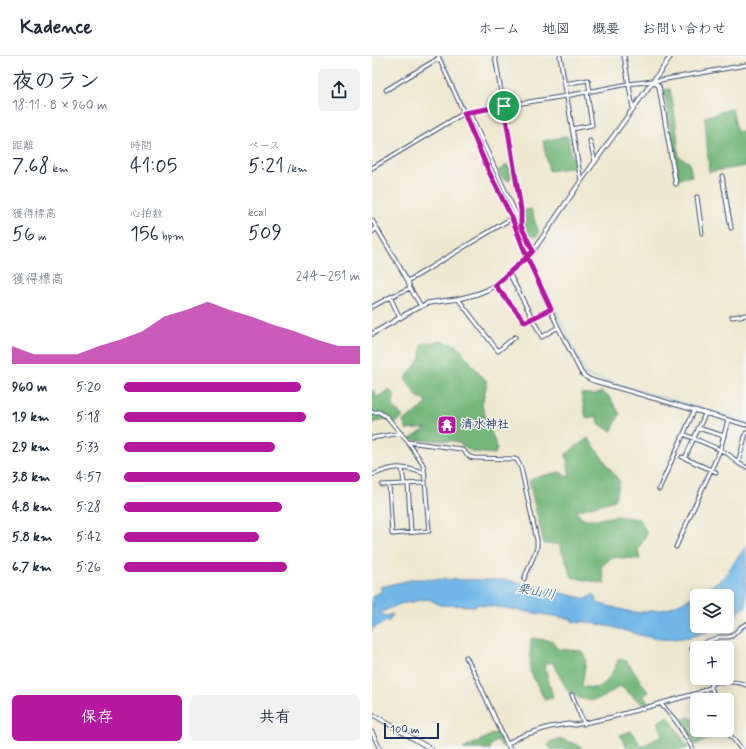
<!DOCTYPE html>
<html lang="ja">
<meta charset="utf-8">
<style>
:root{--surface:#fff;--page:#f2f2f3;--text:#1f2937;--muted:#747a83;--line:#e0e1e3;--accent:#b5179e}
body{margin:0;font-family:Mynerve,"Klee One",sans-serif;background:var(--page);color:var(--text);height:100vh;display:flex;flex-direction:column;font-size:15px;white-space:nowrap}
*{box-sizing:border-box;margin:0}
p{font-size:13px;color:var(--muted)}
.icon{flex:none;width:22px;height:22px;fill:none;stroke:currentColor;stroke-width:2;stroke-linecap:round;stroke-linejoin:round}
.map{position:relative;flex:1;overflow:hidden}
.details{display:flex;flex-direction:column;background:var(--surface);width:372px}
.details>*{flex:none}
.fabs{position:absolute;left:318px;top:533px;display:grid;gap:8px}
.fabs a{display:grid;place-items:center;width:44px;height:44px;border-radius:6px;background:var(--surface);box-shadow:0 2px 10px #0003;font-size:20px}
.scale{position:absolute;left:12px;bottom:10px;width:55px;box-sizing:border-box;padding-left:4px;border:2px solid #1b2f5e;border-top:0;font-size:11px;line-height:14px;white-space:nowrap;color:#1b2f5e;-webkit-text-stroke:3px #f6f6f2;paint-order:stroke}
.pin{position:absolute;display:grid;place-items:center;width:34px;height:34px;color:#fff;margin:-17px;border:2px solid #fff;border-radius:50%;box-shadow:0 1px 4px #0007}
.round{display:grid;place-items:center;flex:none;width:42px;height:42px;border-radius:6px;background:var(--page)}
.overview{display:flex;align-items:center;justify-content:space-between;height:68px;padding:0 12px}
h1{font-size:22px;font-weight:600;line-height:30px}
.metrics{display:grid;grid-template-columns:repeat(3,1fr);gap:6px;height:68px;padding:4px 12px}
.metrics div{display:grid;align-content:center}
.metrics b{font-size:20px;font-weight:600}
.metrics small{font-size:11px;font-weight:400}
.metrics p{font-size:11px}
.chart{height:112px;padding:8px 12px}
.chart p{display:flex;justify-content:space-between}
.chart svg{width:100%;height:72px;margin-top:4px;fill:var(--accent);opacity:.7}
.action{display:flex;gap:8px;margin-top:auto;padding:8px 12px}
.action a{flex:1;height:46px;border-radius:6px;background:var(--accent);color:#fff;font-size:16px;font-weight:600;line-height:46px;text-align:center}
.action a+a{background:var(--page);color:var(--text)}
ul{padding:0 12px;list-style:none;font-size:13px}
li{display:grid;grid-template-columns:64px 48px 1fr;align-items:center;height:30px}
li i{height:10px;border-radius:5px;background:var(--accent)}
header{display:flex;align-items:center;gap:24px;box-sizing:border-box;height:56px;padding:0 20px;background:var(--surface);border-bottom:1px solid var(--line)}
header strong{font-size:19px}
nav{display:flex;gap:22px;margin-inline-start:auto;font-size:14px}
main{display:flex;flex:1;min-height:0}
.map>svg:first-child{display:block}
.forest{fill:#74b77a;stroke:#48736c}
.water{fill:#70b7e7;stroke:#4673a2}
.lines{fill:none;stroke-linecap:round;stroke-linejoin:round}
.stream{stroke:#70b7e7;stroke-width:1}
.minor-casing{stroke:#3b4b6f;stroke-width:5}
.tertiary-casing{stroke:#3b4b6f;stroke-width:5.5}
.minor{stroke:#fff;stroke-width:3}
.tertiary{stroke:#fff;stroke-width:3.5}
.route-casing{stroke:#fff;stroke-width:8}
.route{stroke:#b5179e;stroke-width:5}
.labels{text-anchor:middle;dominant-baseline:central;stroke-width:3;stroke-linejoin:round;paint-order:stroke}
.poi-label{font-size:12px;font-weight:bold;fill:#1b2f5e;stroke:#f6f6f2;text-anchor:start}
.water-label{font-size:13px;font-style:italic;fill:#355887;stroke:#f6f6f2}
</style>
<header>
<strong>Kadence</strong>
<nav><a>ホーム</a><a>地図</a><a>概要</a><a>お問い合わせ</a></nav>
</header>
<main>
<section class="details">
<div class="overview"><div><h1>夜のラン</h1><p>18:11 · 8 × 960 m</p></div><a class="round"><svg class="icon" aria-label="share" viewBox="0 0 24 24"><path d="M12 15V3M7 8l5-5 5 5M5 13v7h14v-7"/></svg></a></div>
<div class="metrics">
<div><p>距離</p><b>7.68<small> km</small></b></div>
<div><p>時間</p><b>41:05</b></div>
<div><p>ペース</p><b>5:21<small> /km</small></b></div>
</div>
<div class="metrics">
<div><p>獲得標高</p><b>56<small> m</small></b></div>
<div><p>心拍数</p><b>156<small> bpm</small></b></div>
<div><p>kcal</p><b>509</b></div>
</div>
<div class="chart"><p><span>獲得標高</span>244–251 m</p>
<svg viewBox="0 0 160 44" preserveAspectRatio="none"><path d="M0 44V33L10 38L20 38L30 38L40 33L50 29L60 24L70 15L80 11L90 6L100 11L110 15L120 20L130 24L140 29L150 33L160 33V44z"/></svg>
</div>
<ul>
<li><b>960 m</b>5:20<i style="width:75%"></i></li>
<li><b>1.9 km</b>5:18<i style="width:77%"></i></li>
<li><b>2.9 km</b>5:33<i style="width:64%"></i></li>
<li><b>3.8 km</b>4:57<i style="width:100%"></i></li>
<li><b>4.8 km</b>5:28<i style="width:67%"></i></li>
<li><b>5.8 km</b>5:42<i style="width:57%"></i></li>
<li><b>6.7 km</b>5:26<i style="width:69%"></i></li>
</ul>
<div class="action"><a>保存</a><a>共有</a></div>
</section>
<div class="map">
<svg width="374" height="693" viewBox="0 0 374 693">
<rect width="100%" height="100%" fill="#f6f6f2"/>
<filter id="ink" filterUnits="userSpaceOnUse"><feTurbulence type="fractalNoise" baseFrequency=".025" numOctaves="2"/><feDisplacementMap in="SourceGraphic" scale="8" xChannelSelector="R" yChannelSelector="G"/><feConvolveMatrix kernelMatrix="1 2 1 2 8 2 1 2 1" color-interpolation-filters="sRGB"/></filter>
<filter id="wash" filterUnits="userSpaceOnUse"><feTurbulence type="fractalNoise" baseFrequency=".012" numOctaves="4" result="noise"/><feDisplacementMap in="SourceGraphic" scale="16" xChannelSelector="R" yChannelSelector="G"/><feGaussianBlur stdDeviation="0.9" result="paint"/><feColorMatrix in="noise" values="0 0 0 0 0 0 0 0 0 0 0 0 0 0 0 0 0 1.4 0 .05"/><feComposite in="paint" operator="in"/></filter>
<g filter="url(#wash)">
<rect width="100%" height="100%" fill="#efe8d0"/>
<path class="forest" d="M298,33L304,67L307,101L317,106L320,120L306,123L292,34Z
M360,52L365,76L374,74V110L337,116L333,61Z
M195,80L203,111L177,115L171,85Z
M135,109L142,117L137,125L130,122L126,115Z
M159,153L167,177L164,181L161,179L158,181L146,156Z
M68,285L84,289L115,326L110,350L125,392L123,398L101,396L83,385L37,384L55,372L35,374L31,365L56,347L45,340L33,323L49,302L50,288Z
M0,333L6,341L17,333L23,340L20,349L31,361L23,367L15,363L0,367Z
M229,336L238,342L248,358L239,376L227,367L223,359L217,363L214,362L209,337L223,339Z
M216,382L248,426L243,444L204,455L210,463H228L244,460L267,463L275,477L266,494L268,503L240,501L229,511L233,528L200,521L187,488H172L157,425L165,421L188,416L198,422L194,398Z
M159,582L181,585L185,593L210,595L214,603L210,630C214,631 219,632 223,632C235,631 242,613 247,603H251L256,607L276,636L271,640L277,647L270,648L248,630L232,641L218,645L205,641L196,635L180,606L172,608L181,641L173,644L158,615Z
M296,660L316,691L314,693H256L248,679L259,675L270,691L290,679L285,666Z
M317,661L325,666V674H337L341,681L321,690L307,666Z
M127,675L133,689L130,691L126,684L118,690L119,693H91Z
M190,683L208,690L210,693H179L176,690L179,685Z"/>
<path class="water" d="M374,490V550L359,563L355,565V540H325V570H347C332,579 305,585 287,583C271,581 255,575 240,571C230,569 219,567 209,565V567L200,565V563L106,548L103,550L68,549L56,543L28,548L7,557L15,560L21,558L16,567L14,565L0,573V541L10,535L8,531L43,523L135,524L215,543L222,538L225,547L263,557L296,553L329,537L351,522Z"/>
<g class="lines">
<path class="stream" d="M70,0L156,190L158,196
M159,199L162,208L214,318L219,321L374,365"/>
</g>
</g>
<g filter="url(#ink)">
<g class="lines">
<defs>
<path id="minor" d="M66,0L92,57L117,116L140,162L155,201L186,271L209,316C212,321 216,323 222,325L374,369
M123,0L149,154V170
M188,0L209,125
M252,0L261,53
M192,28L216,24L218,36
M14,34L67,2
M97,56L161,195
M200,73L220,69L215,36
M218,85L223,106
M0,112L92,57L132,50L194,40L256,28L289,24L374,9
M350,120L359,172
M325,141L330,177
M0,164L36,225L38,232L49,250
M0,176L5,172
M137,217L170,281L186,271
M36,225L140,162
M123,229L153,266L179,253
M18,241L28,262
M86,243L126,295L143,281
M0,251L18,241L38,232
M360,261L374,259
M0,356H7L15,361L36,386L50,407L52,412L57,475L20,478L17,429
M326,372L352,380
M312,378C326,385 342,390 356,398C362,402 366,409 374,411
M0,382L29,377
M36,386L89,393L98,401L102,402L143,403L145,404L149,412L165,484V492L152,523
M310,401L344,416
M313,402L333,358
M366,407L374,377
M30,412L32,428
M0,419C22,410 30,409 53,418
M36,428L39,476
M10,429L53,427
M287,433L322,355
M304,491L339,414L348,394L356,364
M325,600L319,592L347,581H356L360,580L369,571L374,568
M94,601L103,618L132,682L138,693
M338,622L340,626L339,631L344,644
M340,626C350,626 364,624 374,629
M200,639L212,668
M289,648L304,665L321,693
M355,673L358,679L369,693
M0,676L8,693
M135,689L143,683L152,679L178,671L196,668L203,669L240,661L326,637L339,631"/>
<path id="tertiary" d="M281,25L287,30L304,128
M0,278L43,253L56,247L86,243L105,238L115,234L123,229L137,217L161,195L209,125L299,0
M0,658L59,693"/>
</defs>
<use href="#minor" class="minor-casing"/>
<use href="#tertiary" class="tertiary-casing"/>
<use href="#minor" class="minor"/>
<use href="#tertiary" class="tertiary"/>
</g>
</g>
<g class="lines" filter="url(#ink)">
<defs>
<path id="route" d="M132,50L149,154V170L161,195L155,201L123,229L153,266L179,253L155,201L140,162L117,116L92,57L132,50"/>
</defs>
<use href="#route" class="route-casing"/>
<use href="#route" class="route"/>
</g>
<defs>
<symbol id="temple-square" viewBox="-11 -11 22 22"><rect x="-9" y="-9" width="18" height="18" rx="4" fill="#b5179e" stroke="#f6f6f2"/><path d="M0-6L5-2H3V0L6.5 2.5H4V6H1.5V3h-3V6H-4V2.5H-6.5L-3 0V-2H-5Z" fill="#fff"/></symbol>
</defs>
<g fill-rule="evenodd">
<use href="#temple-square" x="64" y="358" width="22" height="22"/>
</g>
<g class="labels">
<g class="poi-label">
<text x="89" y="369">清水神社</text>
</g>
<g class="water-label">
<text transform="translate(164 536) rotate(11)">栗山川</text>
</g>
</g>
</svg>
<div class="fabs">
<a><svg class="icon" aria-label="layers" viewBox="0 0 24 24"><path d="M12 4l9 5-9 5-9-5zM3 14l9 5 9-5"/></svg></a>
<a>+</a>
<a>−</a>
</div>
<div class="scale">100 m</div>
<div class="pin" style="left:132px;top:50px;background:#1e9e55"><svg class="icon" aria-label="arrive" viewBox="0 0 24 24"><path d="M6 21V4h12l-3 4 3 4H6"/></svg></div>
</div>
</main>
